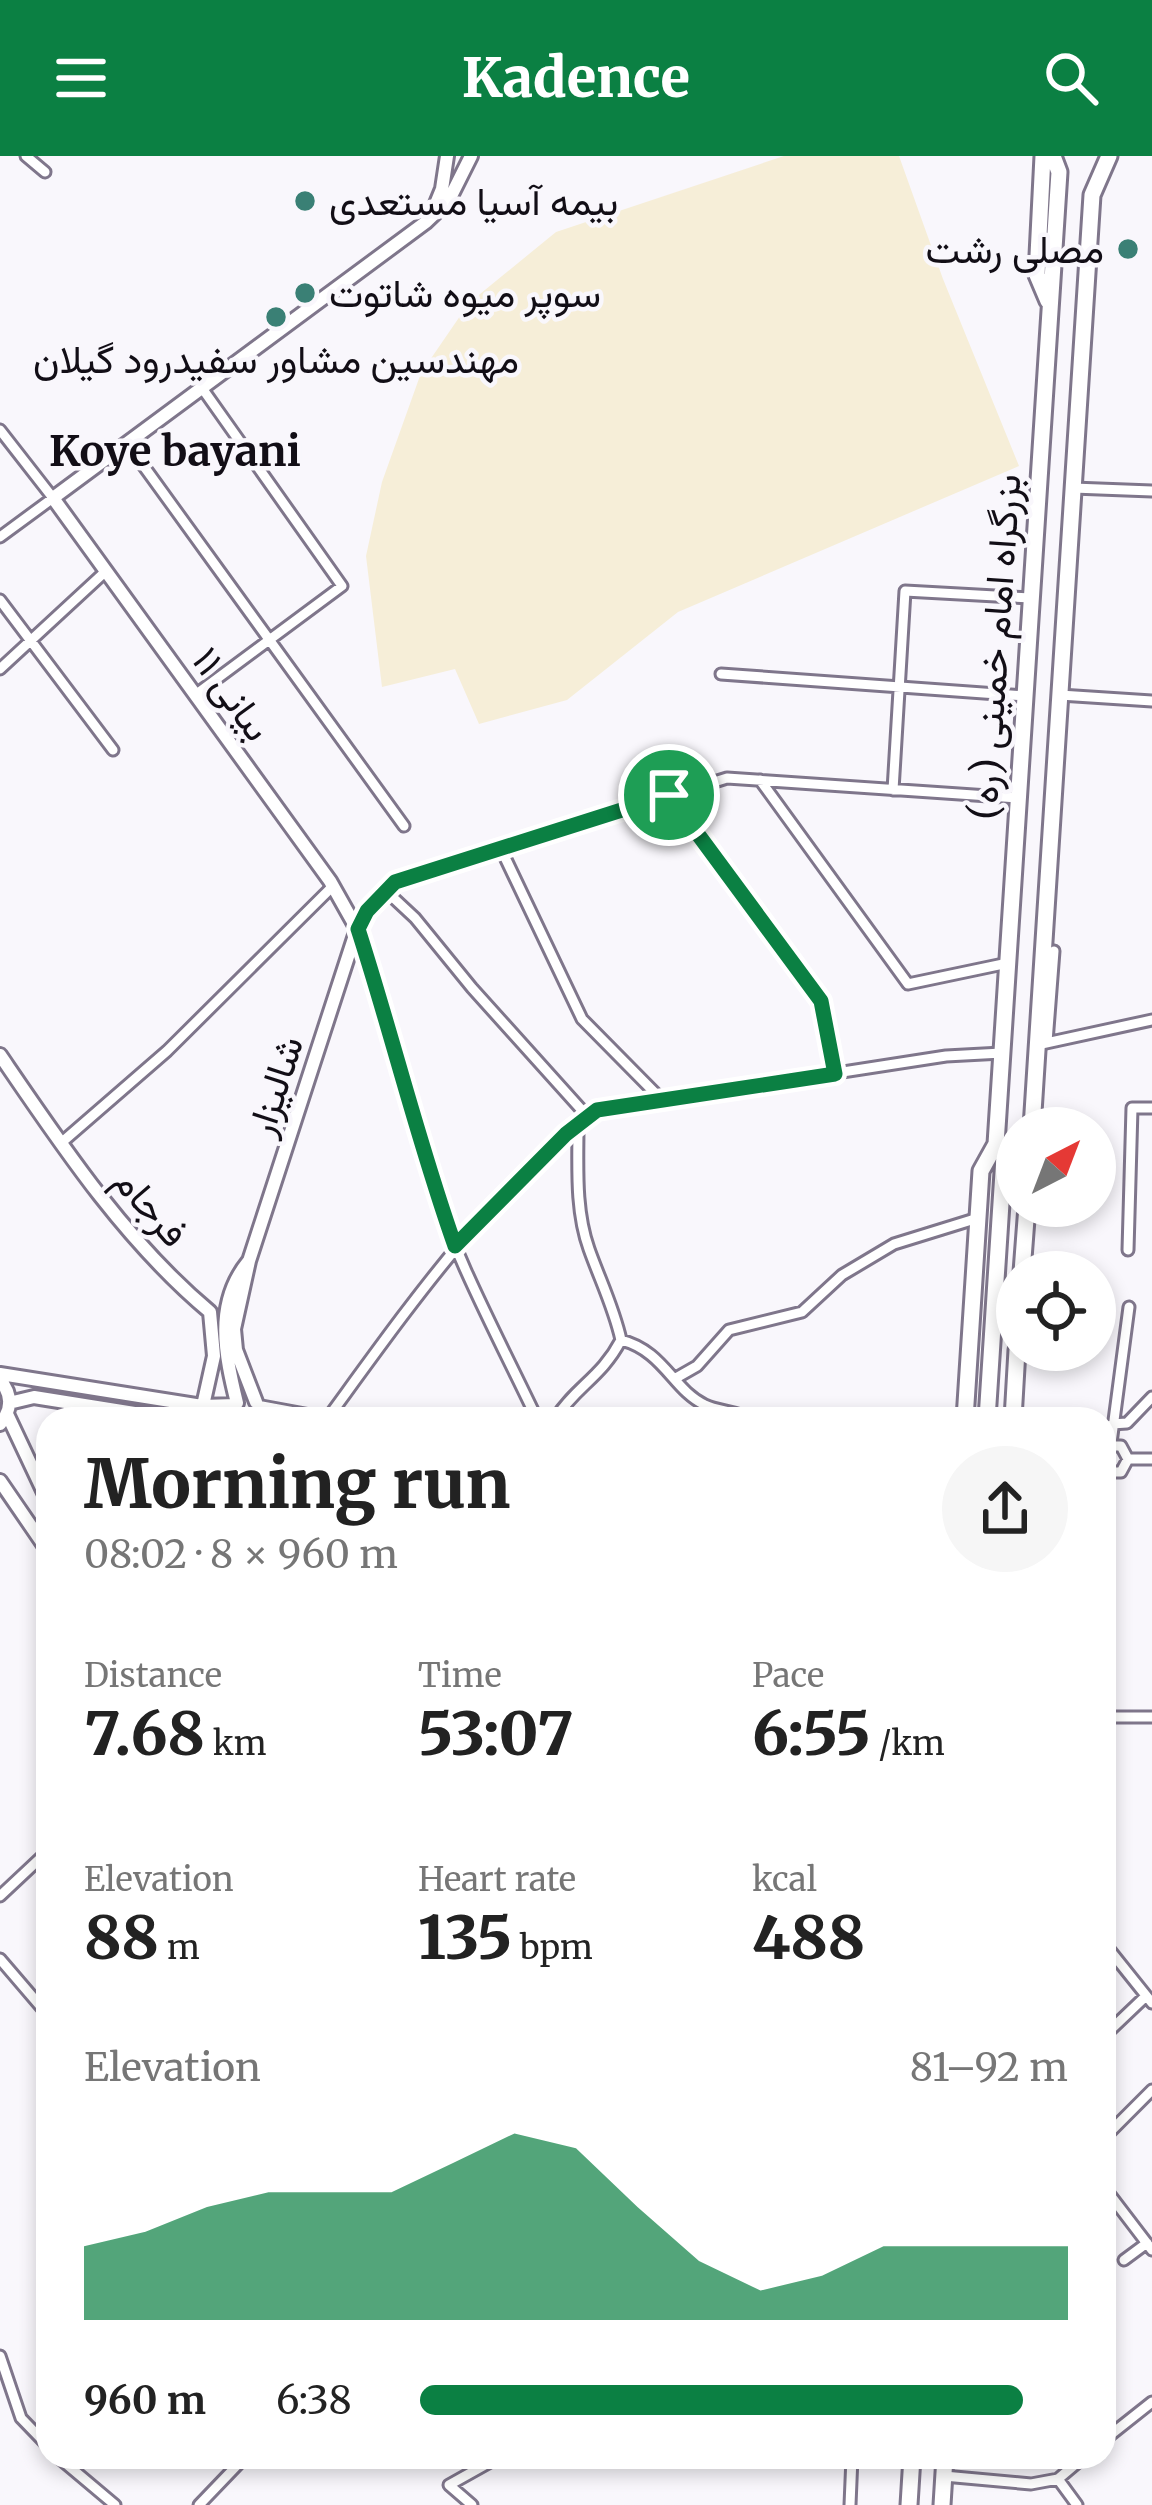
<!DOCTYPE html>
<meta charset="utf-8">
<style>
:root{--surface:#fff;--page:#f6f6f6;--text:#222;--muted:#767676;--accent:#0b8043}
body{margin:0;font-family:Merriweather,Vazirmatn,serif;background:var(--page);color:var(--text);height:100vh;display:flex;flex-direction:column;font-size:45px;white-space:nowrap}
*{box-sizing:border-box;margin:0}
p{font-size:39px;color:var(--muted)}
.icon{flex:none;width:66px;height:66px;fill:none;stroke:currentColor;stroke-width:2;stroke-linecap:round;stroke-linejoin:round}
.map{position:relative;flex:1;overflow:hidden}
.side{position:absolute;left:36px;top:1251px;width:1080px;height:1062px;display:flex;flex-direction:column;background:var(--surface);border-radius:36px;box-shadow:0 6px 18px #0003}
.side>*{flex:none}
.needle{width:78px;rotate:42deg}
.buttons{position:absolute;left:996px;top:951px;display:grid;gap:24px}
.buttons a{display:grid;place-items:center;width:120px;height:120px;border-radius:50%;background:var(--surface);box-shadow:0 6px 18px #0003;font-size:60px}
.pin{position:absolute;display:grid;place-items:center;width:102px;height:102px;color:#fff;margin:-51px;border:6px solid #fff;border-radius:50%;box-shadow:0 3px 12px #0007}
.round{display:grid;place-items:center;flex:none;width:126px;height:126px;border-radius:63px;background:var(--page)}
.headline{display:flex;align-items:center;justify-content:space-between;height:204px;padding:0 48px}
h1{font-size:66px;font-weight:800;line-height:90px}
.metrics{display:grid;grid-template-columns:repeat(3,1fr);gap:18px;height:204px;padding:12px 48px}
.metrics div{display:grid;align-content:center}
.metrics b{font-size:60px;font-weight:800}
.metrics small{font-size:33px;font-weight:400}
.metrics p{font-size:33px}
.chart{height:336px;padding:24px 48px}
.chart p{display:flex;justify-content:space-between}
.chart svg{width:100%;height:216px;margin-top:12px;fill:var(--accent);opacity:.7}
ul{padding:0 48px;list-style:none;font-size:39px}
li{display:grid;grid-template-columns:192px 144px 1fr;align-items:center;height:90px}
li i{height:30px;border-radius:15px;background:var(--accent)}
header{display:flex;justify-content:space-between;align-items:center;height:156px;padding:0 48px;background:var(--accent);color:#fff;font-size:54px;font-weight:800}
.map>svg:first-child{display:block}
.industrial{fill:#f6eed8}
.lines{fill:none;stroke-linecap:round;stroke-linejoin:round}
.minor-casing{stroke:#7f768b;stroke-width:15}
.tertiary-casing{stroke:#7f768b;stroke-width:18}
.trunk-casing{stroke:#7f768b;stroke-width:21}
.minor{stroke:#fff;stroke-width:9}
.tertiary{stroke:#fff;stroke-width:12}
.trunk{stroke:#fff;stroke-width:15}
.route-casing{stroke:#fff;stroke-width:24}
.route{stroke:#0b8043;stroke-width:15}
.poi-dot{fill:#3a8075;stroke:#f9f7fc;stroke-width:4.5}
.labels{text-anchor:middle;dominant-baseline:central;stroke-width:9;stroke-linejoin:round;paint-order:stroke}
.poi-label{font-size:39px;fill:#120e16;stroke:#f9f7fc;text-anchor:start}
.street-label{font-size:39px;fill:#120e16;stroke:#f9f7fc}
.neighbourhood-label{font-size:42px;font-weight:bold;fill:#120e16;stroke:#f9f7fc}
</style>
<header><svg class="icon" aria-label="menu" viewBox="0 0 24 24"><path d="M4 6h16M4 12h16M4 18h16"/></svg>Kadence<svg class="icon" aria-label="search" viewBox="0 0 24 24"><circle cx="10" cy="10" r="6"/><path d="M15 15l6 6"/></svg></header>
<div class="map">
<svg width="1152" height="2349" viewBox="0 0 1152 2349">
<rect width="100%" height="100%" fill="#f9f7fc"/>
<path class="industrial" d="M784,0H899L943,123L1019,310L678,456L567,544L479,568L455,513L382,531L366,400L382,326L421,217L469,147L556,76Z"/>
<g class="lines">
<defs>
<path id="minor" d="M26,0L45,16
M0,274L53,342L0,381
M127,287L404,670
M1073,332L1152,335
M0,444L113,594
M0,513L106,415
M721,518L1025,540
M195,539L342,430L202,232
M1060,539L1152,545
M760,624L908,828L1008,807
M893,634L905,435L1031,442
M669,639L822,845L834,918
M500,691L582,863L661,943
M385,734L415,762L472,832L588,961
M1047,886L1054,795
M1037,889L1152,864
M61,987L167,895L333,730
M1128,1094L1132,952H1152
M621,1184C664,1195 673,1234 705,1249C717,1255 735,1255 751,1263
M676,1222L697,1210L729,1174L802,1156L842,1119L894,1088L978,1062
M327,1263C408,1152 486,1039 597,954L946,900L1002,897
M537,1263C499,1183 456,1104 429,1020C404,938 384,855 357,773L367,756L395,726L727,622L1018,642
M555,1263C576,1230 601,1222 621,1184C614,1152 600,1124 589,1093C575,1054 578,1010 578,969
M1112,1268L1127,1267L1152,1241
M1111,1287L1129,1151
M1104,1290H1121L1128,1303L1121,1316H1104
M1128,1303H1152
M1104,1561H1152
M0,1740L48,1695
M1104,1787L1152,1847
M0,1803L48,1859
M1104,1880L1146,1840
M1104,1982L1152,1934
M1104,2031L1152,2094
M1124,2104L1147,2087
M0,2200L21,2262L48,2290
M1104,2284L1152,2246
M58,2301L115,2349
M944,2320L1031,2328L1058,2323L1084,2301
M1058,2323L1077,2349
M199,2349L245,2301
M472,2349L449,2329L499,2301
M850,2349L852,2301"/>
<path id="tertiary" d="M433,55L442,33L447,0
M0,899C62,990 125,1085 210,1156L214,1200L200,1263
M0,1218L202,1250L236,1249
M0,1224C12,1238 12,1254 0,1268
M256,1246L236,1194L234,1173L249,1105L357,773L330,725L53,342L426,66L449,44L471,0
M9,1247L34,1241L172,1263
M237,1247C225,1199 214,1148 248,1106
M259,1251L324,1263
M7,1258L48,1345
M0,1325L48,1395"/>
<path id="trunk" d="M1043,0L1037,119L1048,145
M1032,972L1092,39L1109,0
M1022,1116L1027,1050
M965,1263L981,1015L996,988L1059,16L1053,0
M987,1263L1004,1001L996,988
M1013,1263L1017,1194
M909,2349L912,2301
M942,2349L945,2301"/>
</defs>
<use href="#minor" class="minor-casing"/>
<use href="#tertiary" class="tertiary-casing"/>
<use href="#trunk" class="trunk-casing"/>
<use href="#minor" class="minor"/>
<use href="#tertiary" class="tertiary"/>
<use href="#trunk" class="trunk"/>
</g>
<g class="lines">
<defs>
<path id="route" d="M669,639L821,845L835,918L597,954L566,978L455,1090C418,986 392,878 358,773L367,755L395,726Z"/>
</defs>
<use href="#route" class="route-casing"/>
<use href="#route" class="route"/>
</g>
<g class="poi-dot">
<circle cx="305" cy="45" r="12"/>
<circle cx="1128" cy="93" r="12"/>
<circle cx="305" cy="137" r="12"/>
<circle cx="276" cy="161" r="12"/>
</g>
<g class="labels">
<g class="poi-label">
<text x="329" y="45">بیمه آسیا مستعدی</text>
<text x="1104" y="93" text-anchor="end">مصلی رشت</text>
<text x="329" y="137">سوپر میوه شاتوت</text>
<text x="276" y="203" text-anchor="middle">مهندسین مشاور سفیدرود گیلان</text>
</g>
<g class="street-label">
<text transform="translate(995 491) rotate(-86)">بزرگراه امام خمینی (ره)</text>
<text transform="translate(232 538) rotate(54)">بیانی ۱۱</text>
<text transform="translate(275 930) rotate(-72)">شالیزار</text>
<text transform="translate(151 1051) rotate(49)">فرجام</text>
</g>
<g class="neighbourhood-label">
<text x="175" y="295">Koye bayani</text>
</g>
</g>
</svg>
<div class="buttons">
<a><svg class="needle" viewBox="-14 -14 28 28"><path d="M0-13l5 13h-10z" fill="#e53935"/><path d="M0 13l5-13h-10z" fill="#767676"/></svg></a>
<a><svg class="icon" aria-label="locate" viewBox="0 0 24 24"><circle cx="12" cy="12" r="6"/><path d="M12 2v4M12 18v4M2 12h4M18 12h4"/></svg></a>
</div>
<div class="pin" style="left:669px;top:639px;background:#1e9e55"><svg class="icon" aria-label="arrive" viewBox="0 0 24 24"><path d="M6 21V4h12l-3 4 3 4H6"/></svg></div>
<section class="side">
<div class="headline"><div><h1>Morning run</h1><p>08:02 · 8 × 960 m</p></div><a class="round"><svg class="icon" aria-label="share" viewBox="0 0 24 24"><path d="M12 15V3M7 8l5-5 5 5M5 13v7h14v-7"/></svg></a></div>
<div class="metrics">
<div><p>Distance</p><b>7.68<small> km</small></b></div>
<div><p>Time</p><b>53:07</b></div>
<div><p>Pace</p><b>6:55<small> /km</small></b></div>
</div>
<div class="metrics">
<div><p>Elevation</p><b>88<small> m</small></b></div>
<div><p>Heart rate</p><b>135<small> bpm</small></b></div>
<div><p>kcal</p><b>488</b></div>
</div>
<div class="chart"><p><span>Elevation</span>81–92 m</p>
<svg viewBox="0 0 160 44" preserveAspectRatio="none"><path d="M0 44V29L10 26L20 21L30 18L40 18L50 18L60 12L70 6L80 9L90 21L100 32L110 38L120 35L130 29L140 29L150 29L160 29V44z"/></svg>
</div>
<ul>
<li><b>960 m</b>6:38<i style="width:93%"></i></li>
</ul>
</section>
</div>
